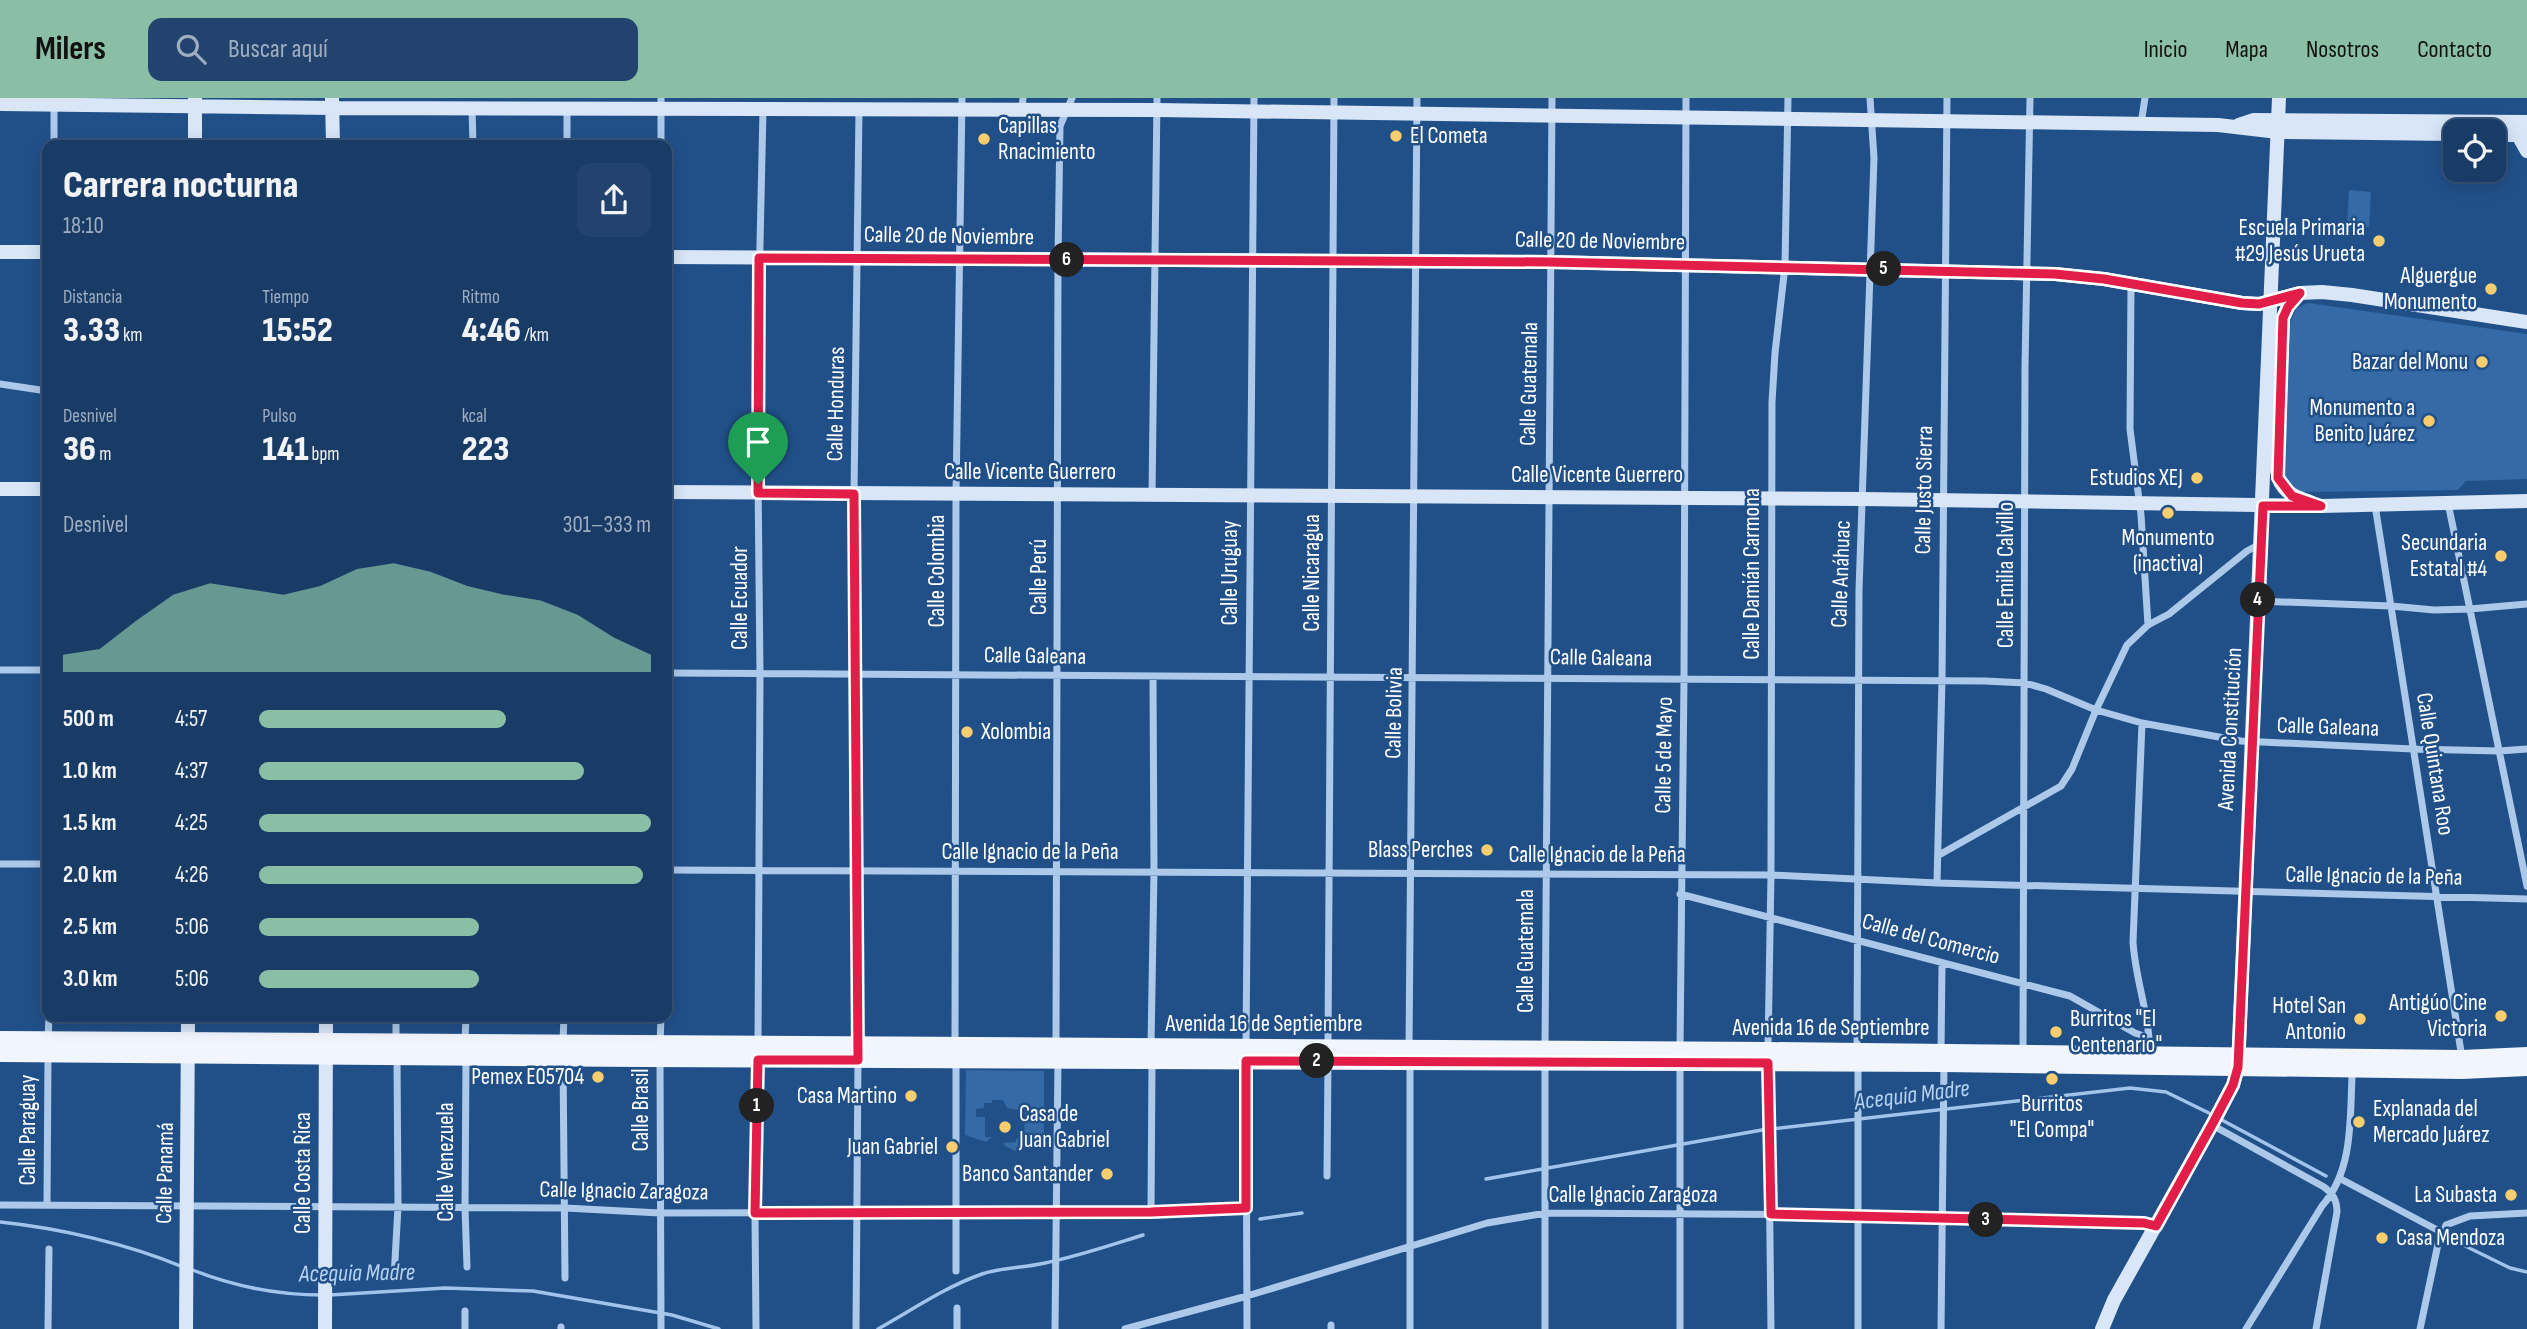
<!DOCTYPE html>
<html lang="es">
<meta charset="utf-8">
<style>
:root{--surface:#193c67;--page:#22436d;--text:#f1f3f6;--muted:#9fadc0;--line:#37567b;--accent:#8abfa5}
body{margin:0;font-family:"Sofia Sans Condensed",sans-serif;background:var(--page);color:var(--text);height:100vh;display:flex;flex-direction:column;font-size:26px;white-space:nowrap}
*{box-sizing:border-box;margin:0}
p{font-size:23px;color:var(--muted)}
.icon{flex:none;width:38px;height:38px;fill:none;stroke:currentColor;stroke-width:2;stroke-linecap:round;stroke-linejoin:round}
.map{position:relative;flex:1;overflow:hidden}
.sheet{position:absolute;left:42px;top:42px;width:630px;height:882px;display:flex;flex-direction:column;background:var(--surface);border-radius:14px;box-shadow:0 4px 18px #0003,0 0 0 2px var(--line)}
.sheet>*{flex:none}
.fabs{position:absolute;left:2443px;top:21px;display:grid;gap:14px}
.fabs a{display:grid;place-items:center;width:63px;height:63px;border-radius:14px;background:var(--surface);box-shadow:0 4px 18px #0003,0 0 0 2px var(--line);font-size:35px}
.pin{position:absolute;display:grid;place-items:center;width:60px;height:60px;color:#fff;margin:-72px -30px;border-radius:50% 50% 50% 0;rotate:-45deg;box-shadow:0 0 7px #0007}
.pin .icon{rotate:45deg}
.km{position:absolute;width:35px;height:35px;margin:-18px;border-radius:50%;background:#222;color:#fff;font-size:19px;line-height:35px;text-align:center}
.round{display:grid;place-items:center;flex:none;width:74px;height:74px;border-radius:14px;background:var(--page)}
.head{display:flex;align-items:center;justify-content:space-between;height:119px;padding:0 21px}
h1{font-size:38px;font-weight:800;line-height:52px}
.metrics{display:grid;grid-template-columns:repeat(3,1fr);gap:10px;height:119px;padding:7px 21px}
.metrics div{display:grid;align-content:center}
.metrics b{font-size:35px;font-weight:800}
.metrics small{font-size:19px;font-weight:400}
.metrics p{font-size:19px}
.chart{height:196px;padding:14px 21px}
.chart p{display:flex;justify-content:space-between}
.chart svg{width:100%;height:126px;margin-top:7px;fill:var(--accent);opacity:.7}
ul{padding:0 21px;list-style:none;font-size:23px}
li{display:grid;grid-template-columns:112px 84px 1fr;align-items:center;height:52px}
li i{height:18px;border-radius:9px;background:var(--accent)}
header{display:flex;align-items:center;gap:42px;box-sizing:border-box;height:98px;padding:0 35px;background:var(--accent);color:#111}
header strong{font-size:33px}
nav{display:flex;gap:38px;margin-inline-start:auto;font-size:24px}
.search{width:490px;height:63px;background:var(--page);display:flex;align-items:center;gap:18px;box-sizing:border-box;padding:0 24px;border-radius:14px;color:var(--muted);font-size:26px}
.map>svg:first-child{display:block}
.green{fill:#356aa6}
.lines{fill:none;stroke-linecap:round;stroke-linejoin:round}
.stream{stroke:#a0c4eb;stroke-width:3.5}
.street{stroke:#adc9ea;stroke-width:7}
.secondary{stroke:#d8e6f8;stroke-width:14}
.primary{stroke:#f1f6fe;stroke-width:16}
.route-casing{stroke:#fff;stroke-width:14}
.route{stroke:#e11d48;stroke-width:9}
.poi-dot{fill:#f7cd6e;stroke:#215089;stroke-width:2.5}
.labels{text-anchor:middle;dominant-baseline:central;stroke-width:5;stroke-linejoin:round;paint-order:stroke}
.poi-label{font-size:23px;fill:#fff;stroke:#215089;text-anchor:end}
.street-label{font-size:23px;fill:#fff;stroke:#215089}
.water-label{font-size:24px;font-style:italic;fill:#b8d3f2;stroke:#215089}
</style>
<header>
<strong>Milers</strong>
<div class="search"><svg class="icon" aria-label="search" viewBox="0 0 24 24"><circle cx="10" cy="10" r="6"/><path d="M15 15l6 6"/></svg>Buscar aquí</div>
<nav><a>Inicio</a><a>Mapa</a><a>Nosotros</a><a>Contacto</a></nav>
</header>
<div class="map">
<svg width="2527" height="1231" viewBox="0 0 2527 1231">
<rect width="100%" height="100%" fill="#215089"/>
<path class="green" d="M2349,92L2371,94L2369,129L2347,128Z
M2308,205L2527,236V381L2466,383L2458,392L2304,394C2292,389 2287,385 2283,374L2289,226L2297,210Z
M966,972L1044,973V1041L1015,1053L1005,1048L1003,1045L1016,1044V1041L1024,1040L1025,1013L1007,1010L1003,1002H992V1005H984V1010L976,1011V1019H985V1039H992L986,1044L965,1037Z"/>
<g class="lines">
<path class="stream" d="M2220,1021L2326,1078
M1486,1081L1762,1032L2130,990L2166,994L2213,1017
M1260,1121L1302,1115
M0,1124C59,1130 128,1146 183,1169
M2451,1141L2510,1170L2527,1174
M190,1171C232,1188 278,1197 323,1197
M330,1197L445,1190L533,1193L672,1217L719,1231
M878,1231C912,1212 945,1189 982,1176C1002,1169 1024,1170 1045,1165C1079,1158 1111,1147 1143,1137"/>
<path class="street" d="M54,4V47
M472,10L473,47
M1022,11L1023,0
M2141,26L2145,0
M567,47V11
M661,47V0
M2131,186L2130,331L2141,417L2148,527
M0,286L47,293
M1152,397L1157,0
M2448,405L2527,788
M2375,407L2462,960
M2258,503L2391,508L2434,512L2470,511L2527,506
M0,572H47
M667,575L1985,583L2025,585L2046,591L2096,612L2142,625L2241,643L2413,651L2499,653L2527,651
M2142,625L2133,844C2135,877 2146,907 2149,940
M1939,757L2061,688L2072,671L2096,612L2127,547L2148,527L2169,516L2247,453L2260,446
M0,766H47
M667,772L1771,777L1937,785L2527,801
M1937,785L1942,582L1947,0
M1680,796L2070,898L2135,935L2149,940V956
M48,942L49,919
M396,943V919
M465,943L466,919
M563,943L564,919
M758,945L760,576L757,281L763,12
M660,946L661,919
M858,946L854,395L859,12
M955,947L956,396L962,0
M1056,947L1058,162L1060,28L1072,0
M1151,948L1154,774L1153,579
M1328,948L1334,0
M1246,949L1254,0
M1409,951L1417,0
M1545,951L1552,0
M1680,951L1684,581L1686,0
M1768,951L1771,777L1772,304L1775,255L1785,168L1788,0
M1857,952L1859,492L1874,60L1870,0
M1941,953L1942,866
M2023,955L2025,269L2030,0
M466,960L465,1110L467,1169
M563,961L565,1180
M660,961L661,1231
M1246,963L1247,1231
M1410,963V1231
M1680,963V1231
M1545,966V1231
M1768,966L1771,1231
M2212,1027L2324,1089C2333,1096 2337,1102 2337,1114L2316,1231
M1327,1078L1328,964
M2339,1080L2441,1134
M0,1107L565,1110L660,1115L1151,1114L1246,1110
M47,1107L48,958
M1151,1114L1152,963
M956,1173V961
M394,1180L398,1109L397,959
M465,1213V1231
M561,1229V1231
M48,1231L49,1151
M756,1231L755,1115L757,962
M856,1231L858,961
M957,1231V1210
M1055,1231L1058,962
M1125,1231L1247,1198L1487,1125L1546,1115L1860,1117L2144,1125L2155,1128
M1331,1231V1227
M1858,1231V966
M1941,1231L1944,966
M2246,1231L2322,1108C2353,1073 2350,1022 2352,978
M2420,1231L2438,1146L2446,1127L2470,1118L2527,1115"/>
<path class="secondary" d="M195,0V47
M332,0L333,47
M0,6L333,10L1157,12L2218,27L2278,34L2455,36
M2239,27L2254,22L2527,24
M2494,37H2527
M2518,37L2527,53
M0,154H47
M667,159L1550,164L2055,176L2104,181L2242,205L2259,206L2300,195L2322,194L2352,197L2527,224
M2300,195L2288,209L2283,220L2277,372C2279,392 2292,398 2310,404
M0,391H47
M667,394L1863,401L2321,408L2527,403
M186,1231L188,919
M325,1231L326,919
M2102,1231L2114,1202L2213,1025L2233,987L2238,969L2279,0"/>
<path class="primary" d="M0,941L1768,952L2462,960L2527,957
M0,956L640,961L1944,966L2462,973L2527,970"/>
</g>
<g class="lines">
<defs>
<path id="route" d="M759,160L1550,164L2055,176L2104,181L2242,205L2259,206L2300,195L2288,209L2283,220L2278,380L2292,398L2321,408H2263L2238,969L2233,987L2213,1025L2156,1128L2144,1125L1771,1116L1768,965L1246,963V1110L1151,1114L755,1115L758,962H858L854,396L758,395Z"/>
</defs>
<use href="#route" class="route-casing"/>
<use href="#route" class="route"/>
</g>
<g class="poi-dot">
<circle cx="1396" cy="38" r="7"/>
<circle cx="984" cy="41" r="7"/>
<circle cx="2379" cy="143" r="7"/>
<circle cx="2491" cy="191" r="7"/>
<circle cx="2482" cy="264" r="7"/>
<circle cx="2429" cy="323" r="7"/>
<circle cx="2197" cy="380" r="7"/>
<circle cx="2168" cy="415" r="7"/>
<circle cx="2501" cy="458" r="7"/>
<circle cx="967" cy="634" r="7"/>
<circle cx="1487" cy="752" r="7"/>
<circle cx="2501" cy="918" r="7"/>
<circle cx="2360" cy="921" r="7"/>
<circle cx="2056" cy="934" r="7"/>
<circle cx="598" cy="979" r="7"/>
<circle cx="2052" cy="981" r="7"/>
<circle cx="911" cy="998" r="7"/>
<circle cx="2359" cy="1024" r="7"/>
<circle cx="1005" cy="1029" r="7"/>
<circle cx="952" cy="1049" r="7"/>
<circle cx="1107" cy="1076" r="7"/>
<circle cx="2511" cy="1097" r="7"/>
<circle cx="2382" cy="1140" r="7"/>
</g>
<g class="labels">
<g class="poi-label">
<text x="998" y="28" text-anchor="start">Capillas<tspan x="998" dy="26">Rnacimiento</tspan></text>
<text x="1410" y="38" text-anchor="start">El Cometa</text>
<text x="2365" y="130">Escuela Primaria<tspan x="2365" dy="26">#29 Jesús Urueta</tspan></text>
<text x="2477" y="178">Alguergue<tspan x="2477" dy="26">Monumento</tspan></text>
<text x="2468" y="264">Bazar del Monu</text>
<text x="2415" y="310">Monumento a<tspan x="2415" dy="26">Benito Juárez</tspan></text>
<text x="2183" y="380">Estudios XEJ</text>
<text x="2168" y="440" text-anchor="middle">Monumento<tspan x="2168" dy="26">(inactiva)</tspan></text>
<text x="2487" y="445">Secundaria<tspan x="2487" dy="26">Estatal #4</tspan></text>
<text x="981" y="634" text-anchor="start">Xolombia</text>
<text x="1473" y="752">Blass Perches</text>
<text x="2487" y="905">Antigúo Cine<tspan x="2487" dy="26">Victoria</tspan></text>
<text x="2346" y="908">Hotel San<tspan x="2346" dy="26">Antonio</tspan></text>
<text x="2070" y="921" text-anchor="start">Burritos "El<tspan x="2070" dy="26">Centenario"</tspan></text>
<text x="584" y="979">Pemex E05704</text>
<text x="897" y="998">Casa Martino</text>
<text x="2052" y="1006" text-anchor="middle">Burritos<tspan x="2052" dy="26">"El Compa"</tspan></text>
<text x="2373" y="1011" text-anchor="start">Explanada del<tspan x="2373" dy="26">Mercado Juárez</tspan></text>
<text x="1019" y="1016" text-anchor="start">Casa de<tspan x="1019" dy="26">Juan Gabriel</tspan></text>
<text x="938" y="1049">Juan Gabriel</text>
<text x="1093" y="1076">Banco Santander</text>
<text x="2497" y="1097">La Subasta</text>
<text x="2396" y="1140" text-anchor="start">Casa Mendoza</text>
</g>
<g class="street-label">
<text transform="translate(949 138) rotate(1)">Calle 20 de Noviembre</text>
<text transform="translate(1600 143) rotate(1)">Calle 20 de Noviembre</text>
<text transform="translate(1529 286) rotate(-89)">Calle Guatemala</text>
<text transform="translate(836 306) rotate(-89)">Calle Honduras</text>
<text x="1030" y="374">Calle Vicente Guerrero</text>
<text x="1597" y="377">Calle Vicente Guerrero</text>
<text transform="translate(1924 392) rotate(-89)">Calle Justo Sierra</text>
<text transform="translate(937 473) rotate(-90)">Calle Colombia</text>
<text transform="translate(1230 475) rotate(-90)">Calle Uruguay</text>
<text transform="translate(1312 475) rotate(-90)">Calle Nicaragua</text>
<text transform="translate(1752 476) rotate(-90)">Calle Damián Carmona</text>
<text transform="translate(1841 476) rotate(-88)">Calle Anáhuac</text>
<text transform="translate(2006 477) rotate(-90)">Calle Emilia Calvillo</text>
<text transform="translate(1039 479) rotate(-90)">Calle Perú</text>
<text transform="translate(740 500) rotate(-90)">Calle Ecuador</text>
<text transform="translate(1035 558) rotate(1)">Calle Galeana</text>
<text transform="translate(1601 560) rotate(1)">Calle Galeana</text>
<text transform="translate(1394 615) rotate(-89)">Calle Bolivia</text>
<text transform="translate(2328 629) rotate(2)">Calle Galeana</text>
<text transform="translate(2230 631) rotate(-87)">Avenida Constitución</text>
<text transform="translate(1664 657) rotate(-89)">Calle 5 de Mayo</text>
<text transform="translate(2435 666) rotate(81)">Calle Quintana Roo</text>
<text x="1030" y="754">Calle Ignacio de la Peña</text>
<text x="1597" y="757">Calle Ignacio de la Peña</text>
<text transform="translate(2374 778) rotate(1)">Calle Ignacio de la Peña</text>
<text transform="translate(1931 841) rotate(15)">Calle del Comercio</text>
<text transform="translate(1526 853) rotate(-90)">Calle Guatemala</text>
<text x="1264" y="926">Avenida 16 de Septiembre</text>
<text x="1831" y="930">Avenida 16 de Septiembre</text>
<text transform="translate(641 1012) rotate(-90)">Calle Brasil</text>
<text transform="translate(28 1032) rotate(-90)">Calle Paraguay</text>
<text transform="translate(446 1064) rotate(-90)">Calle Venezuela</text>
<text transform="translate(165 1075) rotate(-89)">Calle Panamá</text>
<text transform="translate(303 1075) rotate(-90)">Calle Costa Rica</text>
<text transform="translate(624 1093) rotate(1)">Calle Ignacio Zaragoza</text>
<text x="1633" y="1097">Calle Ignacio Zaragoza</text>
</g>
<g class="water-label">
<text transform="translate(1912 997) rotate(-7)">Acequia Madre</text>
<text transform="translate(357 1175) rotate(-1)">Acequia Madre</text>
</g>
</g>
</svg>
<div class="fabs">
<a><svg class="icon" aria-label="locate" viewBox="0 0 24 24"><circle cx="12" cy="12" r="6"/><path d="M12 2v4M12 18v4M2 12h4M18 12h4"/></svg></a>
</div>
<div class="pin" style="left:758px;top:386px;background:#1e9e55"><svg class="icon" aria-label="arrive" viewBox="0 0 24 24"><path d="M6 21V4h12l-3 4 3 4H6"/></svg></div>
<b class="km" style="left:757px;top:1008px">1</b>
<b class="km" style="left:1317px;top:963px">2</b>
<b class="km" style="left:1986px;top:1122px">3</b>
<b class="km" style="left:2258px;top:502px">4</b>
<b class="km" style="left:1884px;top:171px">5</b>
<b class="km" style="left:1067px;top:162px">6</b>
<section class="sheet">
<div class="head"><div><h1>Carrera nocturna</h1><p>18:10</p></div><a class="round"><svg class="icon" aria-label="share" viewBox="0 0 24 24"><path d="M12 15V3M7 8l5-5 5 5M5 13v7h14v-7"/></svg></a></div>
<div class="metrics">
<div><p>Distancia</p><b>3.33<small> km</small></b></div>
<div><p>Tiempo</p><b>15:52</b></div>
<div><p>Ritmo</p><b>4:46<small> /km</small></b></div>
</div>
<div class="metrics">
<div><p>Desnivel</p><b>36<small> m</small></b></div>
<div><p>Pulso</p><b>141<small> bpm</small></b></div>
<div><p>kcal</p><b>223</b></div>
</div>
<div class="chart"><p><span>Desnivel</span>301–333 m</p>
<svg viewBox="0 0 160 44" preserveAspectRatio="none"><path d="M0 44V38L10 36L20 26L30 17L40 13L50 15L60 17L70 14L80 8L90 6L100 9L110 14L120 17L130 19L140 24L150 32L160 38V44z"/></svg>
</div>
<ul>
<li><b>500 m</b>4:57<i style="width:63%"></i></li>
<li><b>1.0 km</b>4:37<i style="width:83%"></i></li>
<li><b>1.5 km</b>4:25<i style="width:100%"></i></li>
<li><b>2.0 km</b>4:26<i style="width:98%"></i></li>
<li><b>2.5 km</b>5:06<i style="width:56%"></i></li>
<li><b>3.0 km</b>5:06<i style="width:56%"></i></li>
</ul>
</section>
</div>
